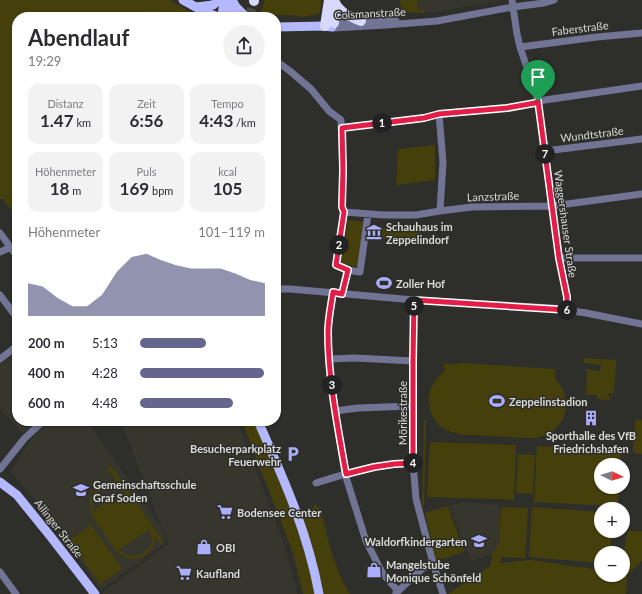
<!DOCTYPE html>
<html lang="de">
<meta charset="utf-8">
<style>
:root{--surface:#fff;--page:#f2f2f3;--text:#2b2b33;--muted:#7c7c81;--accent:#65668d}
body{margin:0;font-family:Lato,sans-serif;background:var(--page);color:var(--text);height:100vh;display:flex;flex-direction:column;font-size:15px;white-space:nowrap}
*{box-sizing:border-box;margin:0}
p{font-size:13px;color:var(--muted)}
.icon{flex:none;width:22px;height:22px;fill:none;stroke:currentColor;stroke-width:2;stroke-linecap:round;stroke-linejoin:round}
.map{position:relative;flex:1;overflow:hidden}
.panel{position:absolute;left:12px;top:12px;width:269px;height:414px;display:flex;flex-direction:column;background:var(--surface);border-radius:16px;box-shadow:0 1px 3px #0004}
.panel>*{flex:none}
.needle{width:26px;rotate:95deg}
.fabs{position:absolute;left:594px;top:458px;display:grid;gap:8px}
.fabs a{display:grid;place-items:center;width:36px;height:36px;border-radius:50%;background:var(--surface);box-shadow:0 1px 3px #0004;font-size:20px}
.pin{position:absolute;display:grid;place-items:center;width:34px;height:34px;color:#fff;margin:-41px -17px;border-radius:50% 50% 50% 0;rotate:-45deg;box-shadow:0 0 4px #0007}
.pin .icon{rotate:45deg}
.km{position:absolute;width:20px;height:20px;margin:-10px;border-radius:50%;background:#222;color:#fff;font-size:11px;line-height:20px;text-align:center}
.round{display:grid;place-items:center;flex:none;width:42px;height:42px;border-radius:21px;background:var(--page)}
.summary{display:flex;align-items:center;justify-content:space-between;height:68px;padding:0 16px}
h1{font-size:22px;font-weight:700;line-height:30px}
.metrics{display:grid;grid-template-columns:repeat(3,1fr);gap:6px;height:68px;padding:4px 16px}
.metrics div{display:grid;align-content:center;border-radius:10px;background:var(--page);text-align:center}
.metrics b{font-size:17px;font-weight:700}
.metrics small{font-size:11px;font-weight:400}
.metrics p{font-size:11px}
.chart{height:112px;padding:8px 16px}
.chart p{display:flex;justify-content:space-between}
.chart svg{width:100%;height:72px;margin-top:4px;fill:var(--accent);opacity:.7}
ul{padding:0 16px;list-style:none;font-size:13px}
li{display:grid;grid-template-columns:64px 48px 1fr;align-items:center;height:30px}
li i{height:10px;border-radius:5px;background:var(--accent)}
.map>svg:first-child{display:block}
.built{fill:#37362d}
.green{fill:#45400b;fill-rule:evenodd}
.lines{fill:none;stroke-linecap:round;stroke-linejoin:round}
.major-tunnel{stroke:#484845;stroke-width:9;stroke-dasharray:9 4.5;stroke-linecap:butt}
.minor{stroke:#717494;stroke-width:7}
.major{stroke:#b4b8fc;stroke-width:9}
.highway{stroke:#d6d9fa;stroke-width:10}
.route-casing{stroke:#fff;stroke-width:8}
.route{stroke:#e11d48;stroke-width:5}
.labels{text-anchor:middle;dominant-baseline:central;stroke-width:3;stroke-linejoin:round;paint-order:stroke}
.street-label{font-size:11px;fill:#dadad7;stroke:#2e2e2b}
.poi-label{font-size:11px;font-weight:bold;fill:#dadad7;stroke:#2e2e2b;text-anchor:start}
</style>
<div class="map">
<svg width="642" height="594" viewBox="0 0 642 594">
<rect width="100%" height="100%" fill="#2e2e2b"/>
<path class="built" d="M406,0H502L433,12H410Z
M14,356L17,359V421H38L23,434L0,409V364Z
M50,421H87L159,524L166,542L101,590L42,508L11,472L36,432Z
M121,421H237L284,544L296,587L297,594H101L168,544Z
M465,502L500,505L499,543L492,555L471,561L468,552L466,551L450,506Z"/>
<path class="green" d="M0,0H169L187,10L196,17H17V218L3,199H0Z
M265,0H321L320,13L314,15L300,17L292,15H268L261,11Z
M400,0H417L418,10H424V13L405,12L401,10Z
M435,145V180L396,185L398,149Z
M348,220L365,222L358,267L341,263Z
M421,227L420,239H378L380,228Z
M584,358L616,360L614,393H608L610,400L597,399V395H586L587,371L585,370V369L600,371L601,365L584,363Z
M463,363L556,369L555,379C577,401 565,432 536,438C522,438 507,437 493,436C467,435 433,438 429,404C427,391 434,380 444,372V364H455Z
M424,420H426L424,507H422Z
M635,420H642V454L633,453Z
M242,421H255L293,515L307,557L315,594H303L294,556Z
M430,442L516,445L514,500L427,497Z
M537,446L621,450L620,465H601V487H619L618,506L534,502Z
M518,454L535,455L533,494L516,493Z
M111,466L163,541L160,544L155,537C152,560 132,566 116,551C110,543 105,535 100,527C96,522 92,517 90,511C88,504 90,496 95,491C102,484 110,484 119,485L107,468ZM108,487C115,487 120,489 125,494L114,502L111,499L96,509L97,512L94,514C89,501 95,491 108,487ZM149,529C159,548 137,565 119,550Z
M315,504L321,511C328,539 334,569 350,594H323L303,520L304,515C310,514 312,510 315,504Z
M448,506L464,552L436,561L425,513Z
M501,507L528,508L525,558L501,557L500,563L531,560L601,570V575H623V553L628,531H642V561L627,575L626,594H448L487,568L490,567L492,555L499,543Z
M532,507L601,512V531H612L610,553H601V563L529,557Z
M91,525L122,569L100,584L69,541Z"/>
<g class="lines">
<path class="major-tunnel" d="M249,17L254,1"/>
<path class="minor" d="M512,0L517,34L520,47L538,101L559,258L567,297V310
M334,23L387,20L396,21
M334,28L386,25L437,21L513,7L544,3L554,0
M520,47L597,37L642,33
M276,61L290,71L311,89L329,111L341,120L343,170L342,207L344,212L337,265L347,270
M439,114L443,162L440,211
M341,128L424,118L439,114L507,108L535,103L538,101L642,86
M545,151L642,139
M344,212L384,215H416L440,211L472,207L552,206L642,194
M0,233L17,256
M0,252L11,247
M559,258H642
M276,289H290L414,300L552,308L586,313L642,324
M333,293L328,331L329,359L335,411L345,474L366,541L383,574L398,591
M342,293L347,270L360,272L368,214
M0,295L17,318
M414,300L413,361V463L416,499L433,563L443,594
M0,359L17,346
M329,359L355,358L413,361
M335,411L358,408L413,406
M0,469L24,439L43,421
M316,483C335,477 354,471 373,467C386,464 400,464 413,463
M0,572L16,594
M396,593L422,569L433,563"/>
<path class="major" d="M183,0L203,11L218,17
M232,0L236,7L246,17
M196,7L213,5L219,0
M222,17L224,0
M231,17L232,0
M276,27L325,26L332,27
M258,421C283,477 308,533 319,594
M0,482L17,495L51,537L95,594"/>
<path class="highway" d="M334,0C338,13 350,16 361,21
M254,1V0
M334,3V23
M325,26L329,0"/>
</g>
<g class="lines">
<defs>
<path id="route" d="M538,101L559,258L567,297V310L414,300L413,361V463L394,464L374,467L346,474C338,428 328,379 328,332C328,319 331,306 333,292L342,294L348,270L336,265L344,212L342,207L343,170L342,128L424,118L439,114L507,108L535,103Z"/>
</defs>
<use href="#route" class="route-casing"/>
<use href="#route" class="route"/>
</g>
<defs>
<symbol id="museum-bare" viewBox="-9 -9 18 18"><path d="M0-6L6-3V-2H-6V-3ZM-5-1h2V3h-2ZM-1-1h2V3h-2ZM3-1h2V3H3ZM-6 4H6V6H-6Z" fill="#abaffb" stroke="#2e2e2b" stroke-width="2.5" paint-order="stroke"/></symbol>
<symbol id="stadium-bare" viewBox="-9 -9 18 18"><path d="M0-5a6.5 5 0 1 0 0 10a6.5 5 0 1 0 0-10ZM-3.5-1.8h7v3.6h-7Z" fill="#abaffb" stroke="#2e2e2b" stroke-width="2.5" paint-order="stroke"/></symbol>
<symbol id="building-bare" viewBox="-9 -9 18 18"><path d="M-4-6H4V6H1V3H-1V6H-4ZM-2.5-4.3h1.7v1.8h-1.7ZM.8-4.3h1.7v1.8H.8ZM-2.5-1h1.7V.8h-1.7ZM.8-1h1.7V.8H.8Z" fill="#abaffb" stroke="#2e2e2b" stroke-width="2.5" paint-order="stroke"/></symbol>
<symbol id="parking-bare" viewBox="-9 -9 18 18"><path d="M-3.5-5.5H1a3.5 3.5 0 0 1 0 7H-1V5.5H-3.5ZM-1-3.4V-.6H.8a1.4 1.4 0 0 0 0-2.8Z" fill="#abaffb" stroke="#2e2e2b" stroke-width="2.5" paint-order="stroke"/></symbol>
<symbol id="school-bare" viewBox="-9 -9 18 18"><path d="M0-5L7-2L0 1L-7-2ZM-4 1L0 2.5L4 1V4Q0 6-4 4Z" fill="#abaffb" stroke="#2e2e2b" stroke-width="2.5" paint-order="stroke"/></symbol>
<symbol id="supermarket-bare" viewBox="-9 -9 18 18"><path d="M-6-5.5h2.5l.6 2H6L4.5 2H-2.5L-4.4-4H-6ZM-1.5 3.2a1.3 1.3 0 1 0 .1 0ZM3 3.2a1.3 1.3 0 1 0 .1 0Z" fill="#abaffb" stroke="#2e2e2b" stroke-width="2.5" paint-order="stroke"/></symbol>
<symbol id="shop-bare" viewBox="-9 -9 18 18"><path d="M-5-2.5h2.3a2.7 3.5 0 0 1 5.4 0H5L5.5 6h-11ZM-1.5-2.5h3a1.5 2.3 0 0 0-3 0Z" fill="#abaffb" stroke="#2e2e2b" stroke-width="2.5" paint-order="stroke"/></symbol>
</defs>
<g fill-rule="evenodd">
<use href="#museum-bare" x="363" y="221" width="22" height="22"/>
<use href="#stadium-bare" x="373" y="272" width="22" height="22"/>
<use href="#stadium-bare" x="486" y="390" width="22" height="22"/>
<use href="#building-bare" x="580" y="407" width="22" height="22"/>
<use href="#parking-bare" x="282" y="443" width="22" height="22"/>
<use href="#school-bare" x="70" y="479" width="22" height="22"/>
<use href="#supermarket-bare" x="214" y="501" width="22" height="22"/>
<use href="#school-bare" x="468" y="530" width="22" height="22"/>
<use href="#shop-bare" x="193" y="536" width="22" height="22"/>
<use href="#shop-bare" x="363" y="559" width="22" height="22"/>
<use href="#supermarket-bare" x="173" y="562" width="22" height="22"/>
</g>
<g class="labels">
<g class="street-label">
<text transform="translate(370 13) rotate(-3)">Colsmanstraße</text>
<text transform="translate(580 28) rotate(-7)">Faberstraße</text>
<text transform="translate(592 134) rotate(-7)">Wundtstraße</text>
<text transform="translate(493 196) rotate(-2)">Lanzstraße</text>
<text transform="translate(566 224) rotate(82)">Waggershauser Straße</text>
<text transform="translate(402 413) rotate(-90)">Mörikestraße</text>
<text transform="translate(59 528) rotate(52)">Ailinger Straße</text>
</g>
<g class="poi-label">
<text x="386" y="226">Schauhaus im<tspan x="386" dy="13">Zeppelindorf</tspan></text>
<text x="396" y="283">Zoller Hof</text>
<text x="509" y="401">Zeppelinstadion</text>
<text x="591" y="435" text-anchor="middle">Sporthalle des VfB<tspan x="591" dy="13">Friedrichshafen</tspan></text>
<text x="281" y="448" text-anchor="end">Besucherparkplatz<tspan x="281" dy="13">Feuerwehr</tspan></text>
<text x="93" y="484">Gemeinschaftsschule<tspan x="93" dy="13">Graf Soden</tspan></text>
<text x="237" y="512">Bodensee Center</text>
<text x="467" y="541" text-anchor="end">Waldorfkindergarten</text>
<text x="216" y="547">OBI</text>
<text x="386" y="564">Mangelstube<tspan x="386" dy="13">Monique Schönfeld</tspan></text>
<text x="196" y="573">Kaufland</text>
</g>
</g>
</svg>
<div class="fabs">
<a><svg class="needle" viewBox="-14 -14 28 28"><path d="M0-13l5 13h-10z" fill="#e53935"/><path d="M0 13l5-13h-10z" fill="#7c7c81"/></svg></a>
<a>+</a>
<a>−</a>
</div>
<div class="pin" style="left:538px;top:101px;background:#1e9e55"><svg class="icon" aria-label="arrive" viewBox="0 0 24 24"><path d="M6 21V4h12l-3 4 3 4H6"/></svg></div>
<b class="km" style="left:382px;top:123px">1</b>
<b class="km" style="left:339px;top:245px">2</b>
<b class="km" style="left:332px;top:385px">3</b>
<b class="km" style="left:413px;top:463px">4</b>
<b class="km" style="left:414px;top:306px">5</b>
<b class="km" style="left:567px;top:310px">6</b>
<b class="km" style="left:545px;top:154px">7</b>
<section class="panel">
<div class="summary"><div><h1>Abendlauf</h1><p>19:29</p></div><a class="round"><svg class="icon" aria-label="share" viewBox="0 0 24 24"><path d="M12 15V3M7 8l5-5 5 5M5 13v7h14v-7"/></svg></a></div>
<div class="metrics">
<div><p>Distanz</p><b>1.47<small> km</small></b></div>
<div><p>Zeit</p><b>6:56</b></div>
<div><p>Tempo</p><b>4:43<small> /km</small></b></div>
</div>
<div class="metrics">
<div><p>Höhenmeter</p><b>18<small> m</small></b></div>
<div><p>Puls</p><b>169<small> bpm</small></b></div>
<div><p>kcal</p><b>105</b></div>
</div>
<div class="chart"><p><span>Höhenmeter</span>101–119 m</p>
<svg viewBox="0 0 160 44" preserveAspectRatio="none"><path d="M0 44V24L10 26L20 33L30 38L40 38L50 31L60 17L70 8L80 6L90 10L100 13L110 15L120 15L130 15L140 18L150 22L160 24V44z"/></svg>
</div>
<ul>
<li><b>200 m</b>5:13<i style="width:53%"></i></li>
<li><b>400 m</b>4:28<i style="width:99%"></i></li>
<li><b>600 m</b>4:48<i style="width:74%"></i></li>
</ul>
</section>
</div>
